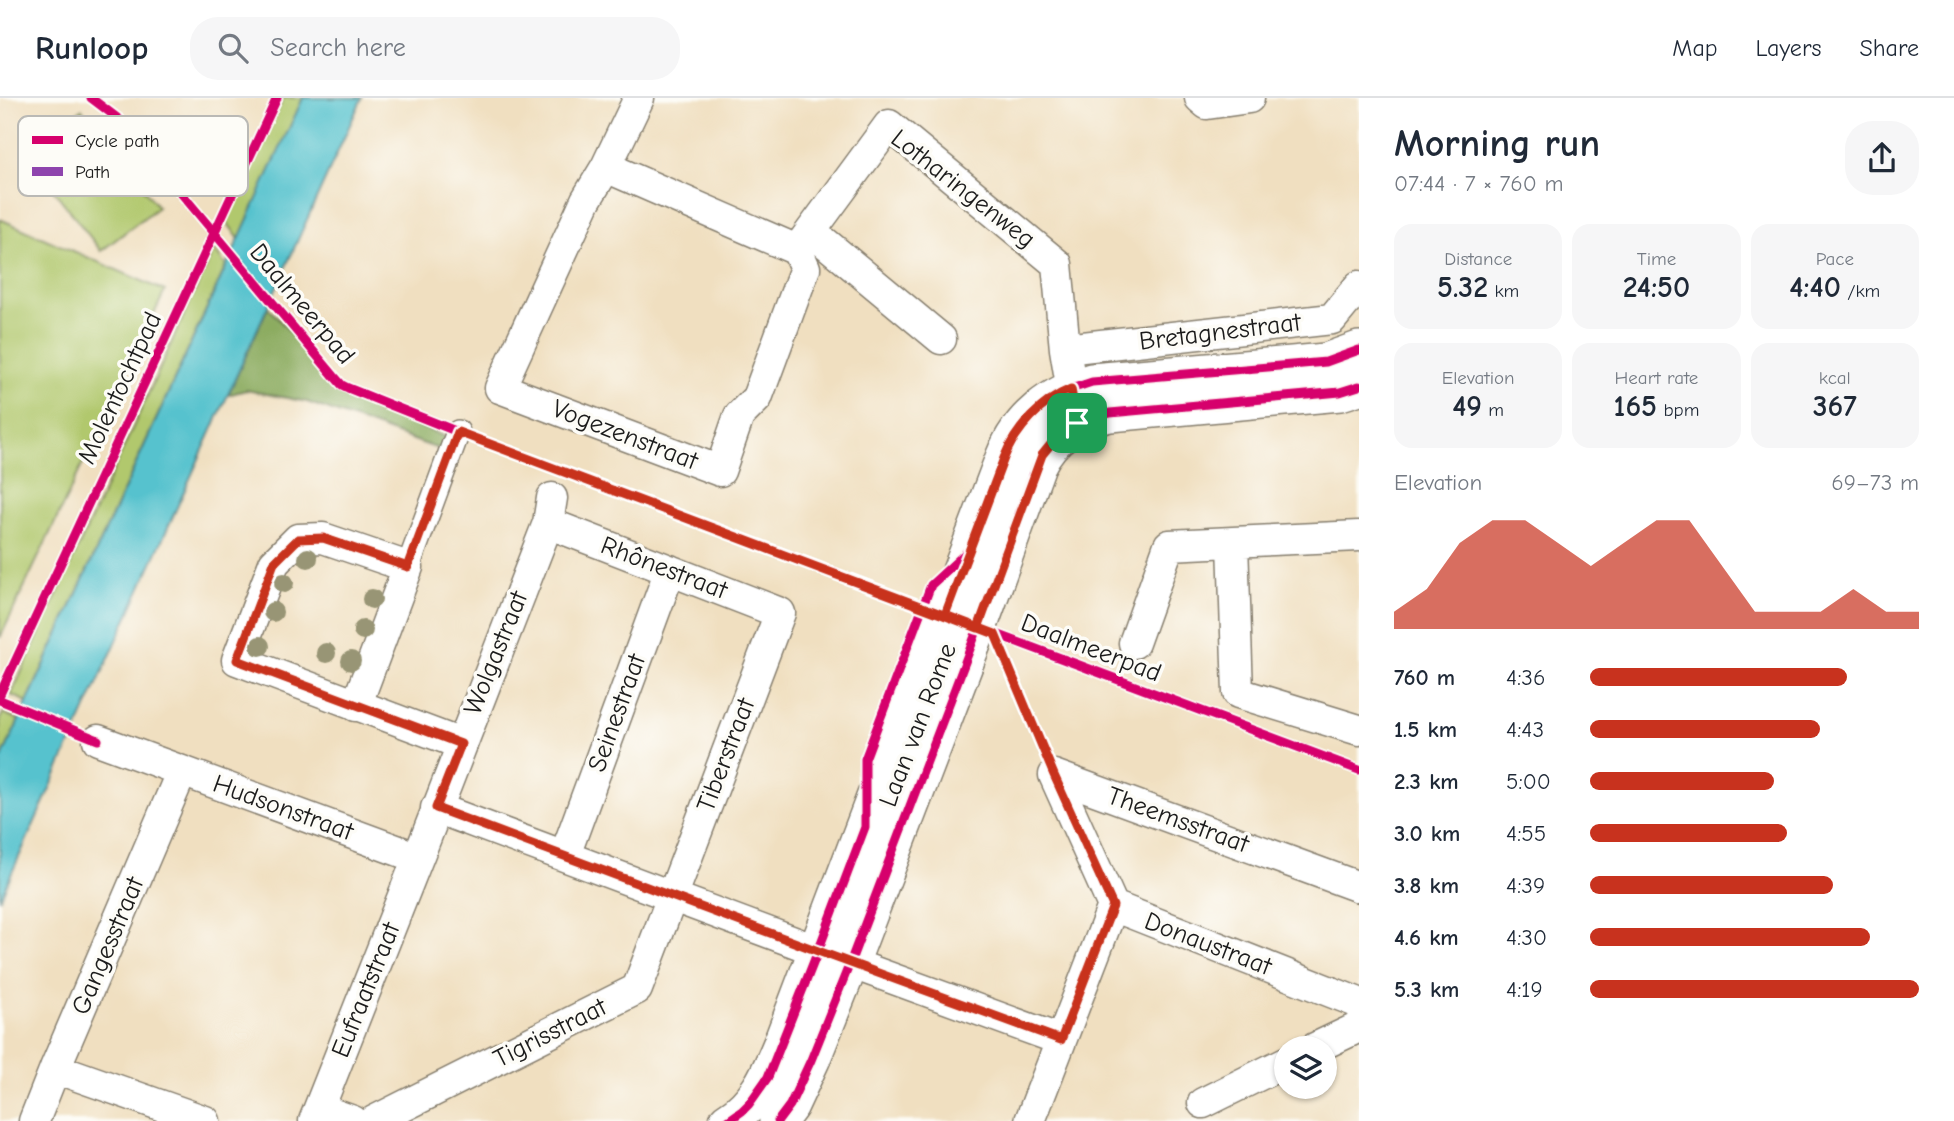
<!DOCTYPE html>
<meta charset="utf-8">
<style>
:root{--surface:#fff;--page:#f6f6f7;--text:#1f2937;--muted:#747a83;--line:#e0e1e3;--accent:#c8321e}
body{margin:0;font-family:"Comic Neue",sans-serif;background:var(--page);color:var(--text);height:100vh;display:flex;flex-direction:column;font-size:26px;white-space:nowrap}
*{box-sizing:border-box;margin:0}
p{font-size:23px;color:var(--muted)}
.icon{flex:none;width:38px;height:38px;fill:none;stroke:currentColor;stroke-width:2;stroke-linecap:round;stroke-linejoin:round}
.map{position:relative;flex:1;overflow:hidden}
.drawer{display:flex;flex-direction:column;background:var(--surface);width:595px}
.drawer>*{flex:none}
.fabs{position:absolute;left:1274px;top:938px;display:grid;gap:14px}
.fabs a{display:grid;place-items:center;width:63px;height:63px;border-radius:50%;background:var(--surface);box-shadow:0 2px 5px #0004;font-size:35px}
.pin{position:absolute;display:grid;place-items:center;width:60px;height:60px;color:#fff;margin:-30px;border-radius:14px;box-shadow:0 4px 10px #0006}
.round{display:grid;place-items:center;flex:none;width:74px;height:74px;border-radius:28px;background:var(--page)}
.summary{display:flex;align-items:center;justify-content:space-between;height:119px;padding:0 35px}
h1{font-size:38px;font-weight:600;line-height:52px}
.metrics{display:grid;grid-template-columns:repeat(3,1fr);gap:10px;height:119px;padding:7px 35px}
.metrics div{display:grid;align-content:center;border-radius:18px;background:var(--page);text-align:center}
.metrics b{font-size:30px;font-weight:600}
.metrics small{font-size:19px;font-weight:400}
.metrics p{font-size:19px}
.chart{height:196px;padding:14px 35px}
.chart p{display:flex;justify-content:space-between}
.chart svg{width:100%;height:126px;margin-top:7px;fill:var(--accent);opacity:.7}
ul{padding:0 35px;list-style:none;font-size:23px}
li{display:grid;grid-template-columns:112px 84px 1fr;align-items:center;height:52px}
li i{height:18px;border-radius:9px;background:var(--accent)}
header{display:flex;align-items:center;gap:42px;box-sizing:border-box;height:98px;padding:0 35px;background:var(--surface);border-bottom:2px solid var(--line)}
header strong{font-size:33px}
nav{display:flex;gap:38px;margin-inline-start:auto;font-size:24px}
.search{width:490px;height:63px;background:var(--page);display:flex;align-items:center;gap:18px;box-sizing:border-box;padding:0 24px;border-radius:28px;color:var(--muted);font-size:26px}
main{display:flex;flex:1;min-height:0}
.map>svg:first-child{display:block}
.green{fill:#b1c86d;stroke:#667244;stroke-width:2}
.forest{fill:#8cac60;stroke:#54643e;stroke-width:2}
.water{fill:#56c2ce;stroke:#396f75;stroke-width:2}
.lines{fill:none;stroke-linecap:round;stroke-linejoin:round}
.pedestrian-casing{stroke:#867e6e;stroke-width:26}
.minor-casing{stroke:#867e6e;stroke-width:33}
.tertiary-casing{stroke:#867e6e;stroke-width:40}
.pedestrian{stroke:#fff;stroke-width:23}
.minor{stroke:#fff;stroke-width:30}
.tertiary{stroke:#fff;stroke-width:37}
.quiet{stroke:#8e44ad;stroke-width:7;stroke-dasharray:14 7;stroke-linecap:butt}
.cycleway-casing{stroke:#fdfcf7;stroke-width:13}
.cycleway{stroke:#d6006c;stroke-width:9}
.tree{fill:#989575}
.route-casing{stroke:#fff;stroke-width:14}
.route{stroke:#c8321e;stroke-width:9}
.labels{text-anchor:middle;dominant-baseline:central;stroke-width:7;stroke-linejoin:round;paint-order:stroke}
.street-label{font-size:26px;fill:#1c1c1c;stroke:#fdfcf7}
.key{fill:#fdfcf7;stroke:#bab9b5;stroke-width:2}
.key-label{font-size:19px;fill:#1c1c1c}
</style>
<header>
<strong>Runloop</strong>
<div class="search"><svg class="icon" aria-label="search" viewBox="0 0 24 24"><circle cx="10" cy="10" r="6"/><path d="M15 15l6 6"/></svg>Search here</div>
<nav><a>Map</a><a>Layers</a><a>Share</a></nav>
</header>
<main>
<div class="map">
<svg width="1359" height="1023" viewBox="0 0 1359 1023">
<rect width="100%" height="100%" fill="#fdfcf7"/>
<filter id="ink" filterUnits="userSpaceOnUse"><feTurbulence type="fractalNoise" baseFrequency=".0143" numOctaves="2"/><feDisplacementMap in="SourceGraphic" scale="14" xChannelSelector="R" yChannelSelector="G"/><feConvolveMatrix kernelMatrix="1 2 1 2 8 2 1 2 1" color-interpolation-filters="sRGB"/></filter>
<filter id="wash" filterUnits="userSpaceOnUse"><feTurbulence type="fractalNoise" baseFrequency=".00686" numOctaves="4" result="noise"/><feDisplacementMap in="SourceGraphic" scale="28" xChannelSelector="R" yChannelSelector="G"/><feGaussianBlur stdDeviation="1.57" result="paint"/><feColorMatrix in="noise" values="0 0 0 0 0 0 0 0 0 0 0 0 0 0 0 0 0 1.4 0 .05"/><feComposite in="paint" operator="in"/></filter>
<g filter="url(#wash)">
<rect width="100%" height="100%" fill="#f0dfc0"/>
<path class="green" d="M283,0H303L239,141L226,123Z
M82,11L158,109L101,153L25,55Z
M0,121L165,193L0,540Z
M214,151L226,168L27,604L11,597Z
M3,615L19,622L0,664V621Z"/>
<path class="forest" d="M268,209L304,250L335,288L353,301L446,339L441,352L307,304L246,292L228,297Z"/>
<path class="water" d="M303,0H362L0,801V664Z"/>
</g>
<g filter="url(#ink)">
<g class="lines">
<defs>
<path id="pedestrian" d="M408,469L458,334"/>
<path id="minor" d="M639,0L606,69L797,152L889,27L1057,166L1065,251L1075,311
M1200,0L1207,6L1249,0
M606,69L586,102L500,290L720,373L739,318L757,300L805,170L797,152
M811,133L941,241
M1065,251L1332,221L1359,188
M1233,445L1238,595L1359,632
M1134,545L1169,447L1359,438
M356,608L408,469L323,440L298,441L274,465L237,562L461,646
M98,642L418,760L548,425L552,400
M1054,677L1359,789
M1054,677L1113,808
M436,710L818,853
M565,757L670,472
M850,865L1061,942
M1315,950L1359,929
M55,970L205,1023
M1203,1005L1286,964
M319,1011L353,1023
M34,1023L55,970L182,673
M314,1023L418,760
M374,1023L637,891L780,515L548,425
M1030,1023L1113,808L1359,905"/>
<path id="tertiary" d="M728,1023C756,1007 769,977 781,948L1004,360C1020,319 1051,297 1092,284L1326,264L1359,252
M778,1023L790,1007L811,962L850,865L978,530L1037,367C1052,336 1077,322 1110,315L1340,294L1359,288"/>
</defs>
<use href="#pedestrian" class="pedestrian-casing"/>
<use href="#minor" class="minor-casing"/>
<use href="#tertiary" class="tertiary-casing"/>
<use href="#pedestrian" class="pedestrian"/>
<use href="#minor" class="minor"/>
<use href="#tertiary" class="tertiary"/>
<path class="quiet" d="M408,469L458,334"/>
<defs>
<path id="cycleway" d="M91,0L120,22L334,278L342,287L348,290L458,334L1359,672
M995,536L1054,677
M0,596L277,0
M0,602L98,642
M728,1023L742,1013L749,1006L768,979L818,853L865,729V661L931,487L969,452L1008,351L1020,332L1044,307L1055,299L1071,291L1092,284L1326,264L1359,252
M778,1023L790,1007L811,962L850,865L978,530L1037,367C1052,336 1077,322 1110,315L1340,294L1359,288"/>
</defs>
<use href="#cycleway" class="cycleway-casing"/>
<use href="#cycleway" class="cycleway"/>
</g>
<g class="tree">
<circle cx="308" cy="460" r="10"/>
<circle cx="284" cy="485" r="10"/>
<circle cx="372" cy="501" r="10"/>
<circle cx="273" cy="514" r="10"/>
<circle cx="363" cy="532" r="10"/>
<circle cx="260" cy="548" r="10"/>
<circle cx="326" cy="555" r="10"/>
<circle cx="351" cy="563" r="10"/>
</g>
</g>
<g class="lines" filter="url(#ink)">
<defs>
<path id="route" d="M1077,325L1060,335L1042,357L978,530L458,334L408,469L323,440L298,441L274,465L237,562L461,646L436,710L818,853L1061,942L1113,808L1054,677L995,536L945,517L1004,360C1016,330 1042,303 1071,291L1077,325"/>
</defs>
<use href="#route" class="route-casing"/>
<use href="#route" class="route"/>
</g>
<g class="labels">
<g class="street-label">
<text transform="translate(963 91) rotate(38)">Lotharingenweg</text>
<text transform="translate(302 206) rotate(50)">Daalmeerpad</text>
<text transform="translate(1220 234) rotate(-7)">Bretagnestraat</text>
<text transform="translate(120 290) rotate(-65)">Molentochtpad</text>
<text transform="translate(625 337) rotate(21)">Vogezenstraat</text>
<text transform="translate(664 470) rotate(21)">Rhônestraat</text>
<text transform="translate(1091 550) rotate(21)">Daalmeerpad</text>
<text transform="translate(496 555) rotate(-68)">Wolgastraat</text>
<text transform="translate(617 615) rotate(-70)">Seinestraat</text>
<text transform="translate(918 627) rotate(-69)">Laan van Rome</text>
<text transform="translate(726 657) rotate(-69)">Tiberstraat</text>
<text transform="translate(283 710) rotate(20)">Hudsonstraat</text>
<text transform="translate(1178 722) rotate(20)">Theemsstraat</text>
<text transform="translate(1208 846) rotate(21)">Donaustraat</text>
<text transform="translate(108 848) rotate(-67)">Gangesstraat</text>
<text transform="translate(366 892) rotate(-68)">Eufraatstraat</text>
<text transform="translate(550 935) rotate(-27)">Tigrisstraat</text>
</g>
</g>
<rect x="18" y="18" width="230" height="80" rx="10" class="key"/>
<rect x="32" y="38" width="31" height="8" fill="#d6006c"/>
<rect x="32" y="69" width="31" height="9" fill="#8e44ad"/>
<g class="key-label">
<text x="75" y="49">Cycle path</text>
<text x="75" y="80">Path</text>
</g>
</svg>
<div class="fabs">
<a><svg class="icon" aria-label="layers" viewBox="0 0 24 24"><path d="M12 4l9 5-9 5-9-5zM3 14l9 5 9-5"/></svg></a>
</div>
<div class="pin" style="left:1077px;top:325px;background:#1e9e55"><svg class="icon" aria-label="arrive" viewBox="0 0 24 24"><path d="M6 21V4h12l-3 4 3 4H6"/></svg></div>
</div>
<section class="drawer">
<div class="summary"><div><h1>Morning run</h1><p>07:44 · 7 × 760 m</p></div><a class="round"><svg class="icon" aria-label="share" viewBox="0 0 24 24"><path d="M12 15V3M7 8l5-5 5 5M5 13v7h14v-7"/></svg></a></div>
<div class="metrics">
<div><p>Distance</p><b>5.32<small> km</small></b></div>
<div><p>Time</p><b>24:50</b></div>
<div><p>Pace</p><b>4:40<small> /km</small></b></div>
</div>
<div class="metrics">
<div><p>Elevation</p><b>49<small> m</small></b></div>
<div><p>Heart rate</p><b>165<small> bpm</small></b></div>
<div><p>kcal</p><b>367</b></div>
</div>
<div class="chart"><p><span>Elevation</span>69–73 m</p>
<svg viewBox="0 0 160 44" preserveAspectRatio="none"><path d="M0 44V38L10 30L20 14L30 6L40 6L50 14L60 22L70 14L80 6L90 6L100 22L110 38L120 38L130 38L140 30L150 38L160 38V44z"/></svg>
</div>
<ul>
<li><b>760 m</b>4:36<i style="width:78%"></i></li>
<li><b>1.5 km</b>4:43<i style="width:70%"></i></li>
<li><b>2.3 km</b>5:00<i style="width:56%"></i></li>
<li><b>3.0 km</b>4:55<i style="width:60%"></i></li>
<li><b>3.8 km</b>4:39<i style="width:74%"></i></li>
<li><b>4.6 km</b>4:30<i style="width:85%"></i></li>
<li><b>5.3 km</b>4:19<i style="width:100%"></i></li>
</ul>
</section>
</main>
